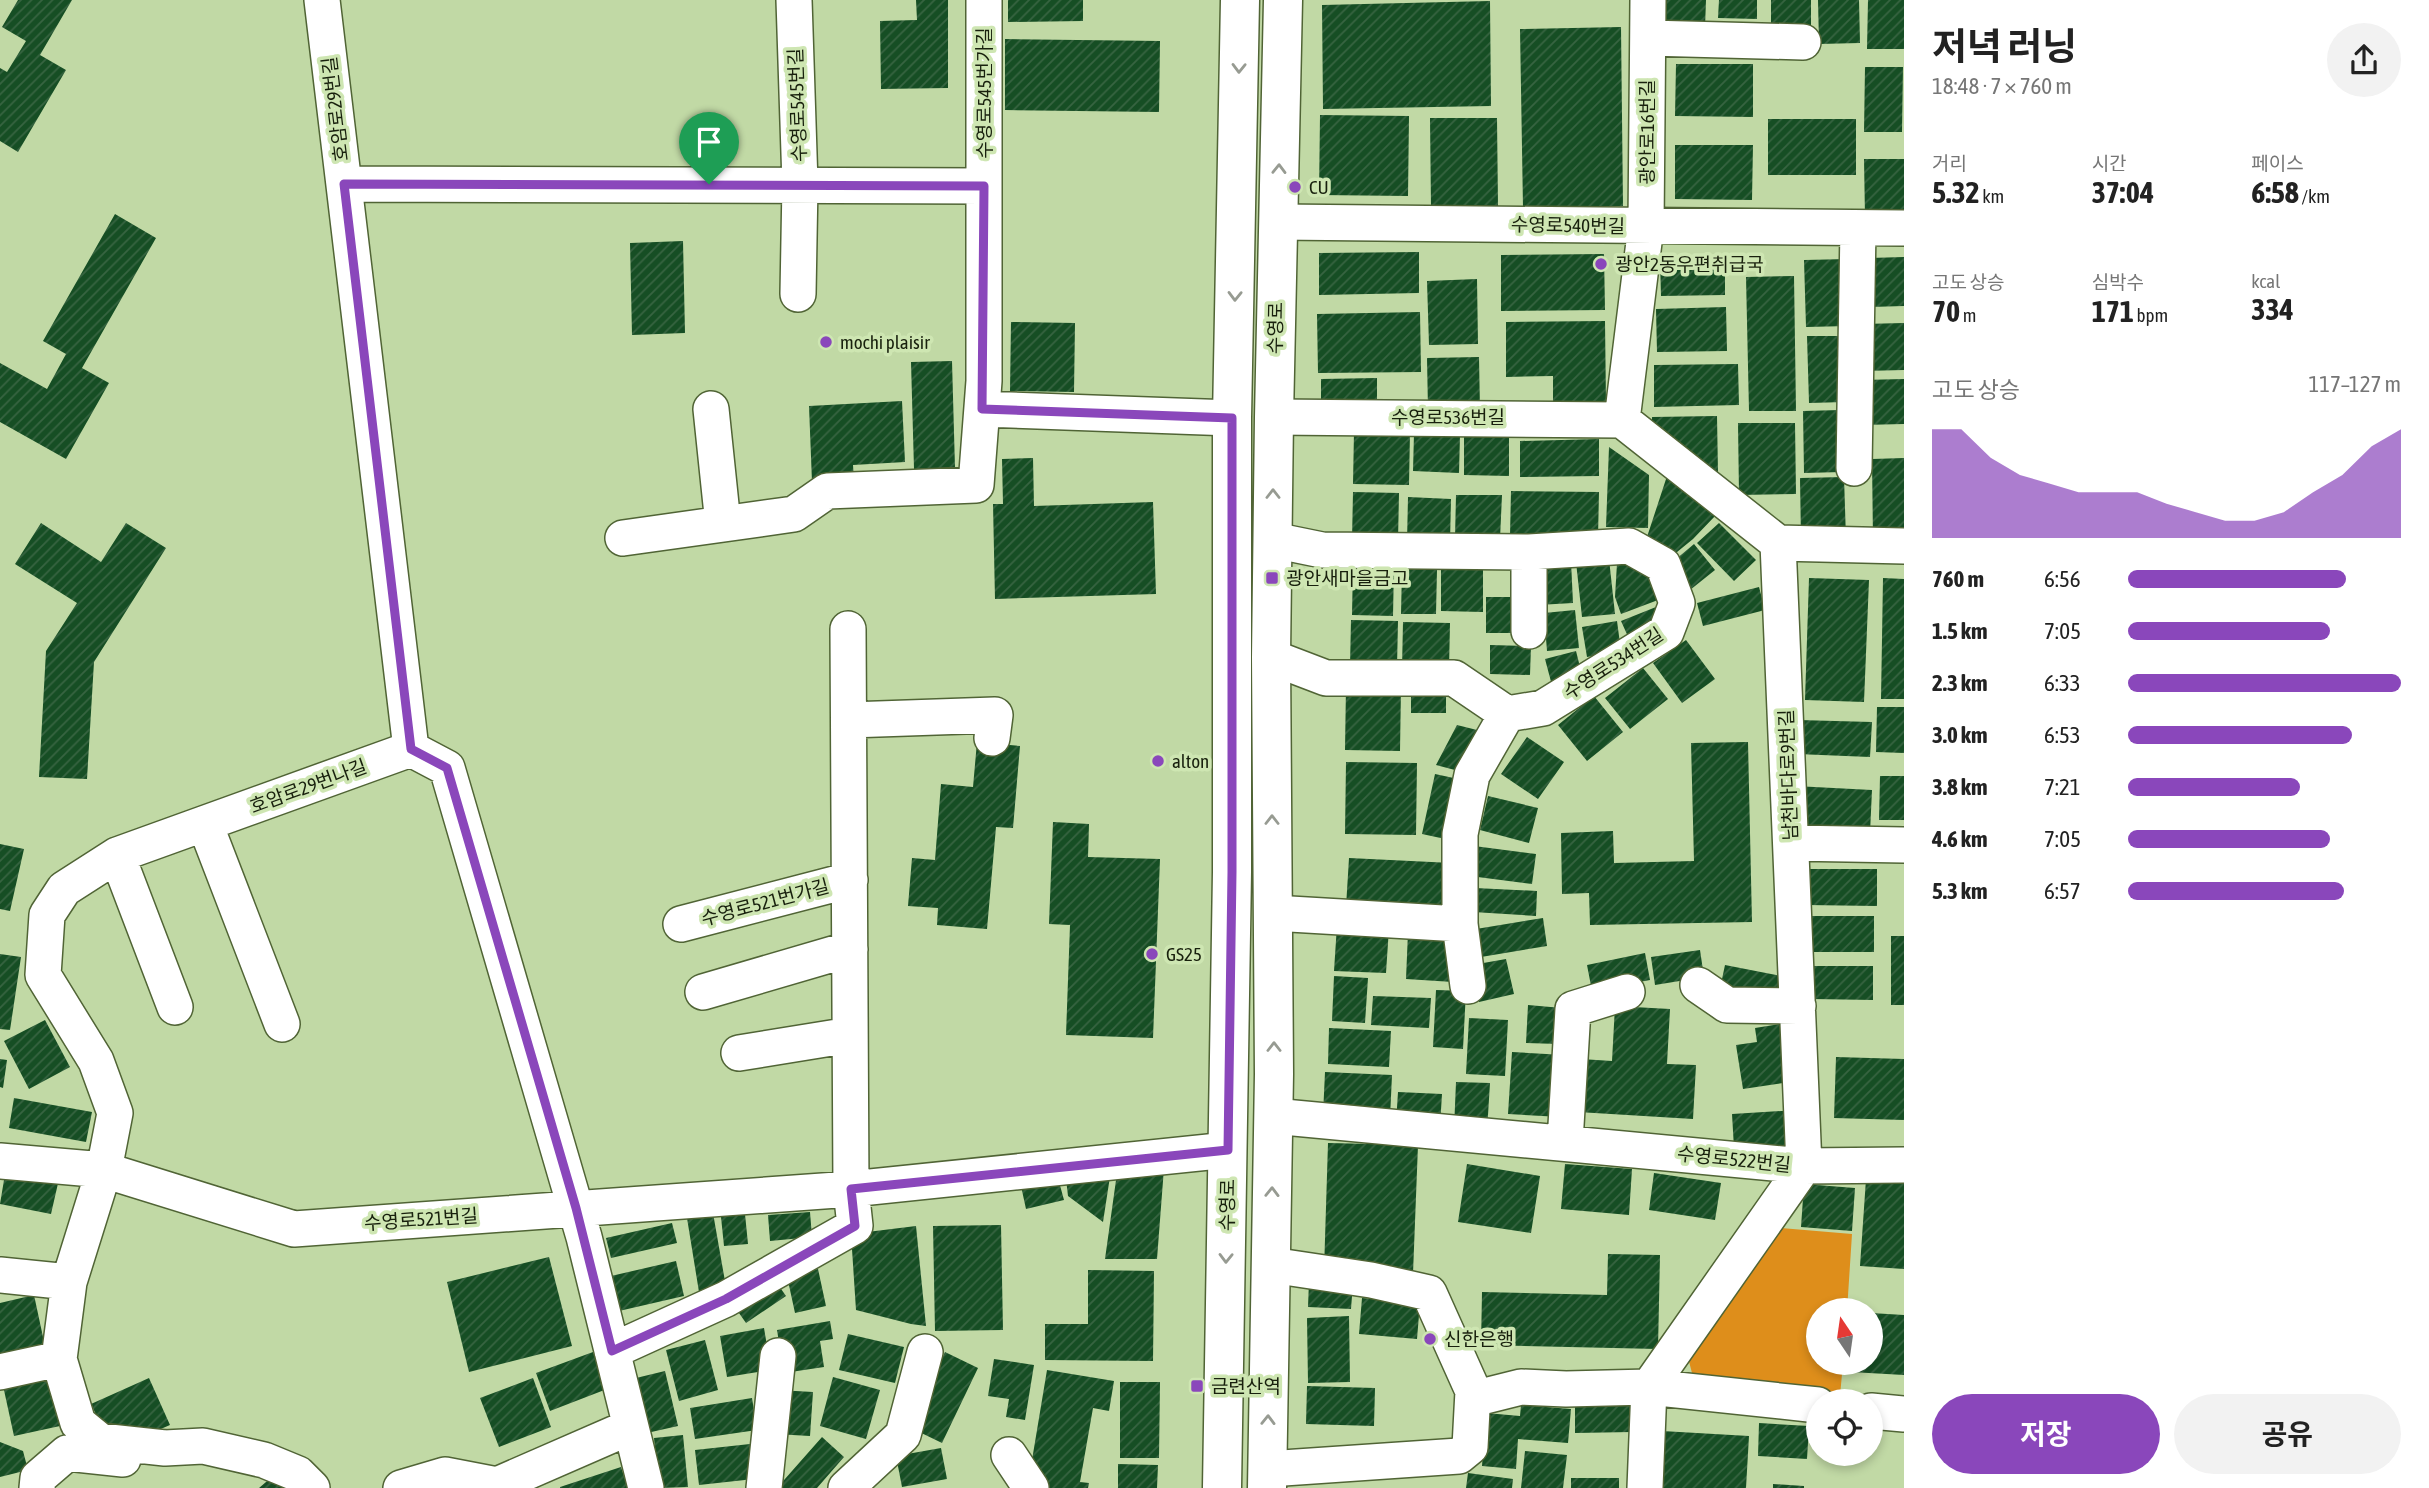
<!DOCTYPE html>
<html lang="ko">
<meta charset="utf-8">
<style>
:root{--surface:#fff;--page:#f2f2f2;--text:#222;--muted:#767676;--accent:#8a47bb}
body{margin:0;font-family:"Asap Condensed","Noto Sans KR",sans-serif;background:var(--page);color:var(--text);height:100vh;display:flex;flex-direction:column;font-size:26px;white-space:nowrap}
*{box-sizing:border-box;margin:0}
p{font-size:23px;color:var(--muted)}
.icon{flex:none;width:38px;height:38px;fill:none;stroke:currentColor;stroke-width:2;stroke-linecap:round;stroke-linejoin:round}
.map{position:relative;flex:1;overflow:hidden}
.details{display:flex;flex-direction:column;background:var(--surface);width:525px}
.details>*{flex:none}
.needle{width:46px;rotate:347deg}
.controls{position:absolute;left:1806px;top:1298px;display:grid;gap:14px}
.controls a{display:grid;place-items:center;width:77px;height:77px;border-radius:50%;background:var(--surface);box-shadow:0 4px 10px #0003;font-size:35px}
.pin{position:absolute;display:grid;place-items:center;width:60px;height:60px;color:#fff;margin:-72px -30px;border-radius:50% 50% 50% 0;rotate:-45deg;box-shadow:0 0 7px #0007}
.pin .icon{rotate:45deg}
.round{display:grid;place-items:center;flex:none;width:74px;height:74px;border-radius:37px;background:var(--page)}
.summary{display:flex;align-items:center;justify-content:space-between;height:119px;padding:0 28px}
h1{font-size:38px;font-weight:700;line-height:52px}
.stats{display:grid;grid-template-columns:repeat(3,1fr);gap:10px;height:119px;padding:7px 28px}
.stats div{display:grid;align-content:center}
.stats b{font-size:30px;font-weight:700}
.stats small{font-size:19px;font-weight:400}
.stats p{font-size:19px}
.chart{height:196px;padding:14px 28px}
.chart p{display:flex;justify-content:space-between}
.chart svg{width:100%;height:126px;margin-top:7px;fill:var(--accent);opacity:.7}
.cta{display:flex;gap:14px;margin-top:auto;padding:14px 28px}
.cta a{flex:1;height:80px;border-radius:42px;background:var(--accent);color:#fff;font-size:28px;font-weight:700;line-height:80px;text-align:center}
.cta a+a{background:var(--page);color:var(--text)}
ul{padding:0 28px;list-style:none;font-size:23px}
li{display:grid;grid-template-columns:112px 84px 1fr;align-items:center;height:52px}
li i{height:18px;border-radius:9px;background:var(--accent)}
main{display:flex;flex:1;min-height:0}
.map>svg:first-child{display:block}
.park{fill:#de8e1b}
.building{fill:url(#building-hatch)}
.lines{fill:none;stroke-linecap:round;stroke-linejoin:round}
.minor-casing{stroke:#506435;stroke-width:38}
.major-casing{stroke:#506435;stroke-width:41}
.minor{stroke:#fff;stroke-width:35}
.major{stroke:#fff;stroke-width:38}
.oneway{stroke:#979b92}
.route-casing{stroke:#fff;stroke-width:14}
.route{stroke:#8a47bb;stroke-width:9}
.poi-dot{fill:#8a47bb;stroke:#cee6b2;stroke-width:2.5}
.labels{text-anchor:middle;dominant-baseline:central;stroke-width:7;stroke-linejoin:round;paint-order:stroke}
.street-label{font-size:19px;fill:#18200d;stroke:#cee6b2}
.poi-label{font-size:19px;fill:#18200d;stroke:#cee6b2;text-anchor:start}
</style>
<main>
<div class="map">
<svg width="1904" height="1488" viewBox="0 0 1904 1488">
<defs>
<pattern id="building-hatch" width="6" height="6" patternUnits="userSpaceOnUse" patternTransform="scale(1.75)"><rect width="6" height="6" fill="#164e24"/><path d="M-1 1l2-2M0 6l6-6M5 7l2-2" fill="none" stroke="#376441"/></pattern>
</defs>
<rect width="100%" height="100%" fill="#c1d9a5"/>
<path class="park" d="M1768,1227L1852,1234L1847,1311H1818V1363H1843L1840,1396L1708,1383L1692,1373L1685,1346Z"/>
<path class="building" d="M18,0H72L40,55L66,70L18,152L0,141V68L7,72L26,41L2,27Z
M916,0H948V88L881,89L880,21L917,20Z
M1008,0H1083V21L1008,22Z
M1663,0H1706L1705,28H1662Z
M1719,0H1757V19L1718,18Z
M1771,0H1811V27H1771Z
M1818,0H1859L1860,43L1819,44Z
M1868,0H1904V49H1867Z
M1490,1L1491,106L1323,109L1322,5Z
M1621,27L1623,206L1523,208L1520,29Z
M1005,39L1160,41L1159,112L1005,110Z
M1676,64H1753V117L1675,116Z
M1865,67H1903L1902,132H1864Z
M1320,115L1409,116L1408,196L1319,195Z
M1430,118H1497L1498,206L1431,208Z
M1768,119H1856V175H1768Z
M1675,145H1753L1752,200L1675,199Z
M1864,159H1904V217H1865Z
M115,214L156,238L82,368L109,383L66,459L0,422V363L47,389L66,354L43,341Z
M683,241L685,333L632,335L630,243Z
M1419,252V293L1319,295V253Z
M1604,254L1605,310L1501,311V255Z
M1904,257V306L1870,307L1869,258Z
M1725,258V295L1661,296L1660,260Z
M1848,259L1849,326L1806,327L1804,260Z
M1794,276L1796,411H1749L1746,277Z
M1477,279L1478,344L1429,345L1427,281Z
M1726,307L1727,351L1657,352L1656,309Z
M1420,312L1421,372L1318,373L1317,314Z
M1605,321L1606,404L1553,405V376L1506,377V322Z
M1011,322L1075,323L1074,392L1010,391Z
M1904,323V370L1863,371L1862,324Z
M1807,336H1844L1845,402L1809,403Z
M1479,357L1480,410H1428L1427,358Z
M952,361L955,468L914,469L911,362Z
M1738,364L1739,405L1654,407V365Z
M1377,378V411L1321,412V379Z
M1904,379V424L1862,425V380Z
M902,401L905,462L853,465L854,480L812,482L809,406Z
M1841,410L1842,472L1804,473L1803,411Z
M1717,416L1718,473H1700L1652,438V417Z
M1738,423H1795L1796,494L1739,495Z
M1354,431L1410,432L1409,485L1353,484Z
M1414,433L1460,435L1459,473L1413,471Z
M1464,435L1509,436V476L1464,475Z
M1599,439V476L1520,477V441Z
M1609,447L1649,475L1648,528L1606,527Z
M1033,458L1034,506L1153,502L1156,594L995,599L993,504H1003L1002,459Z
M1904,458V539L1873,540L1872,459Z
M1668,473L1716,515L1693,539L1666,561L1647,537Z
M1844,477L1846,539L1801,540L1800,478Z
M1511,491L1599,492L1598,538L1510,536Z
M1353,492L1399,493L1398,541L1352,540Z
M1456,495H1502L1500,539L1455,538Z
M1408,497L1451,499L1450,543L1407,542Z
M41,523L101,562L126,523L166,548L94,662L87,779L39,777L46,651L77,603L15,564Z
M1719,523L1756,560L1734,581L1697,543Z
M1694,544L1715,570L1690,590L1669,565Z
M1636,556L1666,597L1621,614L1615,597L1617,563Z
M1609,559L1615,614L1582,617L1576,562Z
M1571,561L1573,603L1538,605L1537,562Z
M1353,565L1394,566L1393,616L1352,615Z
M1441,565L1483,566V612L1441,611Z
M1402,569L1437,570L1436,614H1401Z
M1809,578L1869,580L1864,702L1805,700Z
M1883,578L1904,579V699H1881Z
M1759,587L1765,610L1703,626L1697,603Z
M1486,597H1523L1522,633H1486Z
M1666,603L1669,611L1630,641L1621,621Z
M1575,610L1579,648L1547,651L1544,613Z
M1351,620L1398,621L1397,667L1350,666Z
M1617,621L1621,651L1587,657L1582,627Z
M1403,622L1450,623L1449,669L1402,668Z
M1686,640L1715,679L1682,703L1653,663Z
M1490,645L1531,646L1530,675L1490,674Z
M1576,651L1582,675L1554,693L1545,659Z
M1643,668L1668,699L1630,729L1605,698Z
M1346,686L1401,687L1400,751L1345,750Z
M1411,686H1446V713H1411Z
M1594,696L1623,732L1587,761L1558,725Z
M1877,707H1904V753L1876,752Z
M1798,720L1872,722L1870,757L1797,754Z
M1457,725L1481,731L1470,774L1436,765Z
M1527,737L1564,762L1538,799L1501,774Z
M977,742L1020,746L1013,828L996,827L987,929L937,925L938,908L908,906L912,858L935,860L941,784L973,787Z
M1748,742L1752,922L1590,925L1589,893L1562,894L1561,833L1613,831L1614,863L1694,861L1691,743Z
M1346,762L1417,763L1416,835L1345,834Z
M1435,774L1463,780L1450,840L1422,834Z
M1880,776H1904V820H1879Z
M1795,786L1872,790L1870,833L1793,830Z
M1488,796L1538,808L1529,843L1480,830Z
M1053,822L1089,824L1088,857L1160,859L1153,1038L1066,1035L1070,925L1049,924Z
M0,844L24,849L10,911L0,909Z
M1474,846L1536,854L1532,884L1470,876Z
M1349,858L1452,863L1449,913L1346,907Z
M1806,869H1877V906L1806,905Z
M1475,888L1537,891L1536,916L1473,912Z
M1809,916H1874V952H1809Z
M1543,918L1547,946L1475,958L1470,930Z
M1337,925L1389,928L1386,973L1334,971Z
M1408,932L1456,934L1453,982L1406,979Z
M1891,936H1904V1005H1891Z
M1700,950L1704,977L1655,985L1651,957Z
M1645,953L1650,980L1592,991L1587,965Z
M0,954L21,957L10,1030L0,1029Z
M1506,959L1514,994L1479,1002L1472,965Z
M1725,965L1786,977L1780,1005L1719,993Z
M1812,966H1873V1000L1812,999Z
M1334,976L1368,978L1365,1023L1332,1021Z
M1436,990L1466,991L1463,1049L1433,1047Z
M1373,996L1431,998L1429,1028L1371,1025Z
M1528,1005L1562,1008L1559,1044L1526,1043Z
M1615,1006L1670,1009L1667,1064L1696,1065L1693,1119L1578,1112L1581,1059L1612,1061Z
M1469,1018L1508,1020L1505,1076L1466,1074Z
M45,1020L70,1067L29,1089L4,1041Z
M1786,1023L1796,1081L1743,1089L1736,1045L1757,1042L1755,1028Z
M1329,1028L1391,1031L1389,1067L1328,1064Z
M1512,1052L1564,1055L1561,1117L1508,1114Z
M1836,1057L1904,1059V1120L1834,1118Z
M0,1059L7,1060L3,1088L0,1087Z
M1325,1072L1392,1075L1390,1118L1323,1115Z
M1456,1082L1490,1083L1487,1131L1454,1129Z
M1398,1092L1442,1094L1440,1126L1396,1123Z
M14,1098L92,1112L86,1142L9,1128Z
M1797,1110L1800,1157L1734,1148L1732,1114Z
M1328,1143L1418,1145L1413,1274L1324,1271Z
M1467,1164L1540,1176L1531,1233L1458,1222Z
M1565,1164L1632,1169L1629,1215L1561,1209Z
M6,1168L59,1179L51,1214L0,1204Z
M1164,1168L1157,1259H1105L1117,1173Z
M1111,1170L1103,1222L1068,1196L1066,1179Z
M1654,1173L1721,1183L1715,1220L1649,1210Z
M1058,1178L1064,1200L1026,1209L1021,1186Z
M1866,1179L1904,1181V1269L1860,1266Z
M1804,1184L1855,1188L1852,1231L1801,1227Z
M810,1212L812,1237L770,1241L768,1215Z
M713,1213L726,1287L699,1292L687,1218Z
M745,1214L748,1244L724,1246L721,1217Z
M672,1223L677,1243L611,1258L606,1238Z
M1001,1225L1003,1330L935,1331L933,1226Z
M916,1226L926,1326L911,1324L856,1310L851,1234Z
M1608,1254L1660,1255L1658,1349L1481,1345L1482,1292L1607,1295Z
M549,1257L572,1346L469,1372L447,1282Z
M676,1261L684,1296L619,1311L611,1276Z
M818,1269L826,1306L795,1313L787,1276Z
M1088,1270L1154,1271L1153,1361L1045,1360V1324H1088Z
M772,1276L786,1296L746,1323L732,1303Z
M1309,1281L1353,1283L1351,1309L1308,1307Z
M34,1295L46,1351L0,1362V1303Z
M1362,1298L1420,1303L1417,1339L1359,1334Z
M1871,1313L1904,1315V1375L1851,1372V1363H1871Z
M1349,1316L1350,1382L1308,1383L1307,1318Z
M830,1321L833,1339L820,1341L824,1367L784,1373L777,1330Z
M764,1328L771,1370L727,1377L720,1336Z
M848,1334L904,1347L895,1383L839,1370Z
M705,1340L718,1390L679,1401L666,1350Z
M593,1352L607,1389L550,1411L536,1373Z
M945,1352L978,1368L942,1443L909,1427Z
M994,1359L1034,1365L1025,1420L1006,1417L1009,1399L988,1396Z
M1047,1370L1114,1381L1109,1411L1093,1408L1080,1482L1089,1483L1088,1488H1042L1029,1478Z
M665,1371L678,1426L638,1435L636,1378Z
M48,1372L60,1426L14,1436L2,1381Z
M833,1377L880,1390L866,1439L820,1426Z
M149,1378L170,1425L149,1434L101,1425L91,1404Z
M533,1378L551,1427L499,1447L480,1398Z
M1120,1382H1160L1159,1458H1120Z
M1307,1386L1375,1388L1374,1426L1306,1424Z
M778,1390L813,1392L810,1436L775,1434Z
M1631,1395L1632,1432L1575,1433V1396Z
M752,1398L757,1430L695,1439L690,1408Z
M1521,1405L1571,1409L1568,1443L1518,1439L1516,1469L1482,1466L1486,1413L1520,1416Z
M1759,1423L1809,1426L1807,1459L1758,1456Z
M1662,1431L1749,1436L1746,1488H1658Z
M683,1435L688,1487L659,1488L654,1438Z
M822,1437L844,1457L817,1488H777Z
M0,1442L23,1451L28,1470L0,1477Z
M750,1444L754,1479L699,1485L695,1450Z
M941,1448L947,1479L902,1487L896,1456Z
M1525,1451L1567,1455L1563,1488H1521Z
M1118,1464L1158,1465L1157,1488H1118Z
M621,1467L628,1488H560V1487Z
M1468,1473L1513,1479L1512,1488H1466Z
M273,1476L284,1488H259Z
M1571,1478H1619V1488H1571Z
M1773,1484L1804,1486V1488H1773Z"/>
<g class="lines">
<defs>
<path id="minor" d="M322,0L411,749
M794,0L800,184L798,294
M1648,38L1803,42
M344,184L984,186
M1278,222L1904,228
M711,409L723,524
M982,409L1232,418
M1274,417L1622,420L1778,543L1904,546
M1622,420L1646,226L1648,0
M1854,468L1858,228
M623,538L794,514L827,491L976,485L984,381V0
M1273,540L1322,550L1529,552L1629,546L1663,565L1677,603L1666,632L1543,708L1507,714
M1529,552V631
M1271,657L1326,678H1454L1507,714
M849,720L995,715L992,738
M411,749L447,768L584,1237L646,1488
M205,824L282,1024
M1791,843L1904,845
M117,855L175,1007
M1273,913L1460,924
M681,924L850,880
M1698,985L1727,1005L1798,1006
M1468,986L1460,924V834L1472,775L1507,714
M703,992L850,949
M739,1053L850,1035
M1273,1116L1804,1166L1904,1165
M1565,1142L1573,1009L1627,992
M0,1161L104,1170L294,1229L851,1189L1228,1150
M0,1275L69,1282
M612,1351L726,1299L855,1226L851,1189L848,629
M0,1372L59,1359
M1473,1399L1521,1387L1566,1389L1649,1387L1818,1405
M1871,1411L1904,1414
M1009,1455L1031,1488
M1268,1469L1459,1456L1470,1447L1473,1391L1429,1293L1371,1280L1271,1265
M37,1488L38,1478L67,1453L123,1459
M312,1488L298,1474L264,1460L203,1446L165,1448L100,1441L78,1423L59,1359L69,1282L104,1170L115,1113L96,1061L43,975L47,915L64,889L117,855L411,749
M401,1488L445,1475L497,1485L630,1427
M764,1488L778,1356
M846,1488L903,1435L925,1352
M1645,1488L1649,1387L1804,1166L1778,543"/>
<path id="major" d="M1222,1488L1232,872V418L1240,0
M1267,1488L1274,1074L1271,657L1274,417L1283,0"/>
</defs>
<use href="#minor" class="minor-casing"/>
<use href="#major" class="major-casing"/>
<use href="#minor" class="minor"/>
<use href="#major" class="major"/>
</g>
<defs><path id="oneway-chevron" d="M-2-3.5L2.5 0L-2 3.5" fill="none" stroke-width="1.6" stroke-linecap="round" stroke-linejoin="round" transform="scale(1.75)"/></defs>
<g class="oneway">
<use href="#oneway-chevron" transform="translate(1239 68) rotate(91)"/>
<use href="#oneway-chevron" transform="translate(1279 169) rotate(-89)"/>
<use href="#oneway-chevron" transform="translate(1235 296) rotate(91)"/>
<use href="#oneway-chevron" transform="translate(1273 494) rotate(-90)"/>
<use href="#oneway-chevron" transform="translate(1272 820) rotate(-90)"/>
<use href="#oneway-chevron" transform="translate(1274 1047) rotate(-90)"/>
<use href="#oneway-chevron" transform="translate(1272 1192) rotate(-89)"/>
<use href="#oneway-chevron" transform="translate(1226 1258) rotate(91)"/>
<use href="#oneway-chevron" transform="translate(1268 1420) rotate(-89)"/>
</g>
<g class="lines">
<defs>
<path id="route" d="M344,184L984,186L982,409L1232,418V872L1228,1150L851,1189L855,1226L726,1299L612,1351L576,1208L447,768L411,749Z"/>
</defs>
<use href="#route" class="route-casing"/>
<use href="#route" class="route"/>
</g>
<g class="poi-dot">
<circle cx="1295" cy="187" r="7"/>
<circle cx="1601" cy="264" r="7"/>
<circle cx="826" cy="342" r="7"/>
<rect x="1265" y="571" width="14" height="14" rx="3.5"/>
<circle cx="1158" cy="761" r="7"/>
<circle cx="1152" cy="954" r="7"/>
<circle cx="1430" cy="1339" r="7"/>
<rect x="1190" y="1379" width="14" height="14" rx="3.5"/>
</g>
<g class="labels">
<g class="street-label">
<text transform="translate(984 93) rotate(-90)">수영로545번가길</text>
<text transform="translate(797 105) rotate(-92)">수영로545번길</text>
<text transform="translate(335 109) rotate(-97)">호암로29번길</text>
<text transform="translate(1647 132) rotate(-90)">광안로16번길</text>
<text transform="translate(1568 225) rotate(1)">수영로540번길</text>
<text transform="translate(1275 328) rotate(-89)">수영로</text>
<text x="1448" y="417">수영로536번길</text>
<text transform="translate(1613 663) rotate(-33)">수영로534번길</text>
<text transform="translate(1788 775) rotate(-92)">남천바다로9번길</text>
<text transform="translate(308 786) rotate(-20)">호암로29번나길</text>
<text transform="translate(765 902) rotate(-15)">수영로521번가길</text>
<text transform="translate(1734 1159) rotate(6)">수영로522번길</text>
<text transform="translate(1227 1205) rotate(-89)">수영로</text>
<text transform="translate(421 1219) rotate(-4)">수영로521번길</text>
</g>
<g class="poi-label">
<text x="1309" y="187">CU</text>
<text x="1615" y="264">광안2동우편취급국</text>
<text x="840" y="342">mochi plaisir</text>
<text x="1286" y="578">광안새마을금고</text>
<text x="1172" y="761">alton</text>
<text x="1166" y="954">GS25</text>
<text x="1444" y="1339">신한은행</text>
<text x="1211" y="1386">금련산역</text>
</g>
</g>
</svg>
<div class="controls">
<a><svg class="needle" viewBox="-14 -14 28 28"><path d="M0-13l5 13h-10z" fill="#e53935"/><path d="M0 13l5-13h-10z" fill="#767676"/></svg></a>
<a><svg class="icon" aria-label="locate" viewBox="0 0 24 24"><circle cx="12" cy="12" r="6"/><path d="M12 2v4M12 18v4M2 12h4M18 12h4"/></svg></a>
</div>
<div class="pin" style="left:709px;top:184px;background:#1e9e55"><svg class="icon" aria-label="arrive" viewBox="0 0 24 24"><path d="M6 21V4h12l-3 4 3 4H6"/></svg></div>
</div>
<section class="details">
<div class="summary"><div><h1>저녁 러닝</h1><p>18:48 · 7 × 760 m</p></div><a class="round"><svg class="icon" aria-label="share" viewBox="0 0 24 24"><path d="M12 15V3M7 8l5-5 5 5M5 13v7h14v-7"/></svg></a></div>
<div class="stats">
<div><p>거리</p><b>5.32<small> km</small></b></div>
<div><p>시간</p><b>37:04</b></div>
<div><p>페이스</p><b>6:58<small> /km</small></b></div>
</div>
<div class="stats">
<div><p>고도 상승</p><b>70<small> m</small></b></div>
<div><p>심박수</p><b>171<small> bpm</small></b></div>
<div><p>kcal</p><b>334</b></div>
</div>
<div class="chart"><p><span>고도 상승</span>117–127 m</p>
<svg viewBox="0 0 160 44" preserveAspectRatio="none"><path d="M0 44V6L10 6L20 16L30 22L40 25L50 28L60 28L70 28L80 32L90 35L100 38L110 38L120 35L130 28L140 22L150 12L160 6V44z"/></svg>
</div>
<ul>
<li><b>760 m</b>6:56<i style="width:80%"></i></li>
<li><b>1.5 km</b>7:05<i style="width:74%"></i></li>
<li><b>2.3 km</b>6:33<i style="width:100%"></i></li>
<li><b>3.0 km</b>6:53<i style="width:82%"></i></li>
<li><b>3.8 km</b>7:21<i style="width:63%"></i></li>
<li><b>4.6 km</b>7:05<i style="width:74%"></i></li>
<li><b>5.3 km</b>6:57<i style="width:79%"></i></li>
</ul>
<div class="cta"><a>저장</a><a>공유</a></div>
</section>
</main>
